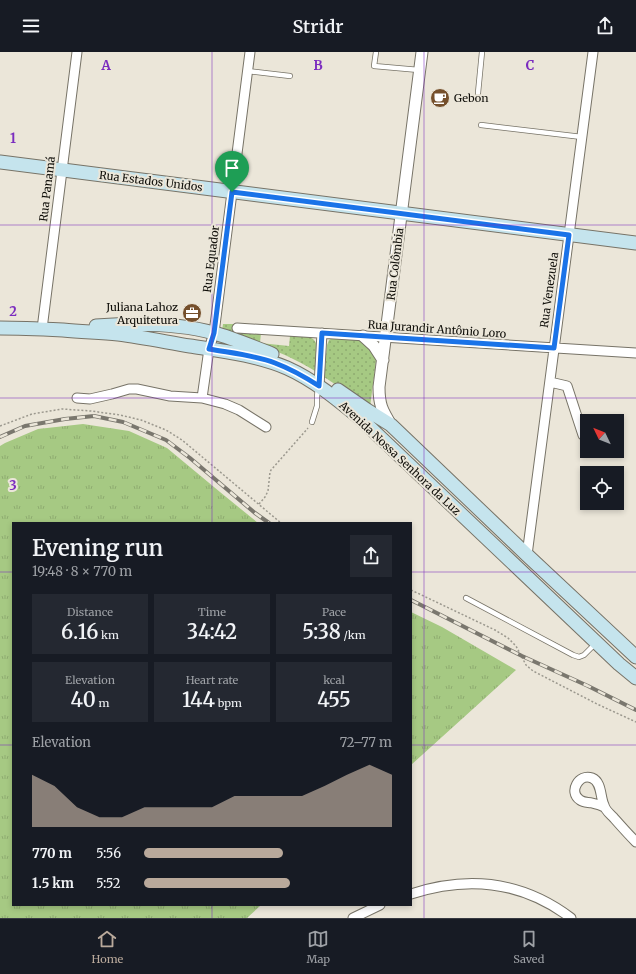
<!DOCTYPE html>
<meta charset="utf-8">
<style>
:root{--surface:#171b24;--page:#242831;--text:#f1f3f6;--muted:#9ea1a6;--line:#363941;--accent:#b9a99b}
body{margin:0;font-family:Merriweather,serif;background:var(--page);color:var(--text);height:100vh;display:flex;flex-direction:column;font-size:15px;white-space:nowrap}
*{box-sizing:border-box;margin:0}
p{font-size:13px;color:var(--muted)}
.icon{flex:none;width:22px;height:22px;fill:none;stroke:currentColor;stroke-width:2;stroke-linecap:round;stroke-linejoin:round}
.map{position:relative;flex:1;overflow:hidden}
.drawer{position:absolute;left:12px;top:470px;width:400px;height:384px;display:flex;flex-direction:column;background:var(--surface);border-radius:0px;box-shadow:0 2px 6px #0003}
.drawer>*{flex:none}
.needle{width:26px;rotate:313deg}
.buttons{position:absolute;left:580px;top:362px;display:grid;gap:8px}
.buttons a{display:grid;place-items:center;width:44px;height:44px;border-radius:0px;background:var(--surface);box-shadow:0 2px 6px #0003;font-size:20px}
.pin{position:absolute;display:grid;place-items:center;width:34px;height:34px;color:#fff;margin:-41px -17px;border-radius:50% 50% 50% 0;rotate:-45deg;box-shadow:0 0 4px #0007}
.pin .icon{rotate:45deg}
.round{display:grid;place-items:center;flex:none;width:42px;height:42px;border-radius:0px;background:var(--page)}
.summary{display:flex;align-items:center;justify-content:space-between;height:68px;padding:0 20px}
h1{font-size:22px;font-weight:600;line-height:30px}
.metrics{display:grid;grid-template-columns:repeat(3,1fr);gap:6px;height:68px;padding:4px 20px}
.metrics div{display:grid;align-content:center;border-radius:0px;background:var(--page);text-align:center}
.metrics b{font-size:20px;font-weight:600}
.metrics small{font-size:11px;font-weight:400}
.metrics p{font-size:11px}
.chart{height:112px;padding:8px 20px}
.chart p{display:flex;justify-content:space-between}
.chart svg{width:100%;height:72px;margin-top:4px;fill:var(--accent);opacity:.7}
ul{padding:0 20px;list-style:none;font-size:13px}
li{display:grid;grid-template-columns:64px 48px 1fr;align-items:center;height:30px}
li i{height:10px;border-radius:5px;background:var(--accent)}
header{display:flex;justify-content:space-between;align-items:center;height:52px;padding:0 20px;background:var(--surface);font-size:18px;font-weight:600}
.tabs{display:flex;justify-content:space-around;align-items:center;height:56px;border-top:1px solid var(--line);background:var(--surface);font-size:11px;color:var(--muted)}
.tabs a{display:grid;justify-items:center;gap:2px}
.tabs .active{color:var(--accent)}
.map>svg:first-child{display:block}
.grass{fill:url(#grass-tufts)}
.park{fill:url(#park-dots)}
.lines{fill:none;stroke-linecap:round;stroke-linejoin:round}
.service-casing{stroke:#777367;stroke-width:6}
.minor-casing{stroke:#777367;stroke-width:11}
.tertiary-casing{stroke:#777367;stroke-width:13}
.secondary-casing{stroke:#777367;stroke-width:15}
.path{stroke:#9b988e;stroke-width:1.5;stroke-dasharray:2 2;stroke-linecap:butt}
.service{stroke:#fff;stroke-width:4.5}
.minor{stroke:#fff;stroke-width:9}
.tertiary{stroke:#fff;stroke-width:11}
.secondary{stroke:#c5e4ed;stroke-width:13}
.rail-casing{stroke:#7a776e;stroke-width:4}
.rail{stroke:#ebe6d9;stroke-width:2.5;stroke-dasharray:8;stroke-linecap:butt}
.route-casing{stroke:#fff;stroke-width:8}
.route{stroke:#1a73e8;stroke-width:5}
.grid{fill:none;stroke:#7b2cbf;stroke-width:1;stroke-opacity:0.55}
.labels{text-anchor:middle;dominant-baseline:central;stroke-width:4;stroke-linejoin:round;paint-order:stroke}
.poi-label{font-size:11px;fill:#0f0e09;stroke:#ebe6d9;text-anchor:start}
.street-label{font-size:11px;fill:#0f0e09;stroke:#ebe6d9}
.grid-label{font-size:13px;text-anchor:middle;font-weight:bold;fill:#7b2cbf;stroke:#ebe6d9;stroke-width:4;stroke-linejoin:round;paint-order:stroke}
</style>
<header><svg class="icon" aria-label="menu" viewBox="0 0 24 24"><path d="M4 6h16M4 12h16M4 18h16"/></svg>Stridr<svg class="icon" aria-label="share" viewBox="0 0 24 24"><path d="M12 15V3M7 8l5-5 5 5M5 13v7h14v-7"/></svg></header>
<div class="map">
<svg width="636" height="866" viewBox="0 0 636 866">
<defs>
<pattern id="grass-tufts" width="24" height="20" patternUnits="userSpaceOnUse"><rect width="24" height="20" fill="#a6c983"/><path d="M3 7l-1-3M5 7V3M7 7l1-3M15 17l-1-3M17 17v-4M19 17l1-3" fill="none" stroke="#8eab70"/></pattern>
<pattern id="park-dots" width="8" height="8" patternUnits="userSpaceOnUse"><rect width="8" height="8" fill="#a6c983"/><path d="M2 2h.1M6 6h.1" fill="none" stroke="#8eab70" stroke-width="1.8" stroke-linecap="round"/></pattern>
</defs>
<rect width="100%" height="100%" fill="#ebe6d9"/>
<path class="grass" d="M83,372L129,379L167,396L220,440L258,471H13V853H261L247,866H0V394L5,391L38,377Z
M411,560L442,575L516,618L411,713Z"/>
<path class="park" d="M223,272H234V279L261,281L260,291L289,294L290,284C296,284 304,283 309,285C322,288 316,310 315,319C287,301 254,291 222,279Z
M334,285L356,287L362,289L368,294L373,301L376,309L370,355L324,325L327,293L329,288Z"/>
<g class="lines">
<defs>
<path id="service" d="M376,0L374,14L419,18
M247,19L290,24
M478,41L482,0
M481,73L582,85
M312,370L317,354V345L318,335
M466,546L573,603L579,605L584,603L595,592"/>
<path id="minor" d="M237,276L636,301
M42,277L77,0
M550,330L567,334L583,383
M319,334L322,281
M77,346L90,347L112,342L129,337H137L170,344L202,346L225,352L239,358L266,375
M202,346L209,297L214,281L250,0
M527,503L593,0
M604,755C600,753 596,752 592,751C588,750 584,751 580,748C568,740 579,721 592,726C602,730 600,745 604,753C605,758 610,762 613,765C621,774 628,782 636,790
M411,842C469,823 522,829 571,866
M353,866L380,853"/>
<path id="tertiary" d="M363,284L374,294L383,308
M391,373C382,358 379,353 379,335L422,0"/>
<path id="secondary" d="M0,110L636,191
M96,274C132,271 178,271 214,281C233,286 253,295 272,302
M0,276C21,276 42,277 63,278C82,280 100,280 118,282C142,285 166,290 190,294C222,299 256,303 287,316C314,328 338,348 361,367L619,612L636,626
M338,338L367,358L391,373L527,503L636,605"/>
</defs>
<use href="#service" class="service-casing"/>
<use href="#minor" class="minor-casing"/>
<use href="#tertiary" class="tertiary-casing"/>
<use href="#secondary" class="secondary-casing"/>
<path class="path" d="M0,374L32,362L62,357L91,359L120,363L141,368L166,378L182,388L281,471
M259,452L265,445L268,439L270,420L271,418L308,376
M411,538L495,578L508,586L516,594L526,613L533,619L597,652L636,670"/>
<use href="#service" class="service"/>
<use href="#minor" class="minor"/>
<use href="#tertiary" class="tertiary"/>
<use href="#secondary" class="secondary"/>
<defs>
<path id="rail" d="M0,385L25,374L65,367L94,364L123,370L166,388L190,406L255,461L269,471
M411,548L522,604L588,634L636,658"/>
</defs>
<use href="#rail" class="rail-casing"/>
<use href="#rail" class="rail"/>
</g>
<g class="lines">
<defs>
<path id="route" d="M232,140L569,183L554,296L322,281L319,334C305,325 291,317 275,311C254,303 231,301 209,297L214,281Z"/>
</defs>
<use href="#route" class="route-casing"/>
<use href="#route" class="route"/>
</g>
<path class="grid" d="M212,0V471M424,0V866M0,173H636M0,346H636M0,520H13M411,520H636M0,693H13M411,693H636M212,853V866"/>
<defs>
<symbol id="cafe-disc" viewBox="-11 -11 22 22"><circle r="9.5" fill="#754f2b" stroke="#ebe6d9"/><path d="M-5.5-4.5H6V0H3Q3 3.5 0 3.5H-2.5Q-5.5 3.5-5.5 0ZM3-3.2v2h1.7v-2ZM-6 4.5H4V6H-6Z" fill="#fff"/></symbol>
<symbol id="office-disc" viewBox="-11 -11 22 22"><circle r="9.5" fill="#754f2b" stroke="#ebe6d9"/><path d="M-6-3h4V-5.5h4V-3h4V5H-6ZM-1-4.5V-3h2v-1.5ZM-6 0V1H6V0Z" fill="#fff"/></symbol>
</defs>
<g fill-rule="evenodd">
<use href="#cafe-disc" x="429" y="35" width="22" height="22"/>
<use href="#office-disc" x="181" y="250" width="22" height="22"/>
</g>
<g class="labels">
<g class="poi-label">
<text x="454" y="46">Gebon</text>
<text x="178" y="255" text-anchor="end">Juliana Lahoz<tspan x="178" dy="13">Arquitetura</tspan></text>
</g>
<g class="street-label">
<text transform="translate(151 129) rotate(7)">Rua Estados Unidos</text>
<text transform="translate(47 137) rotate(-83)">Rua Panamá</text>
<text transform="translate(211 207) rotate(-83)">Rua Equador</text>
<text transform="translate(395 212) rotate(-83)">Rua Colômbia</text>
<text transform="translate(549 238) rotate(-82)">Rua Venezuela</text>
<text transform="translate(437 277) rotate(4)">Rua Jurandir Antônio Loro</text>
<text transform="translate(400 406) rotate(43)">Avenida Nossa Senhora da Luz</text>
</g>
</g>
<g class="grid-label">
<text x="106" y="18">A</text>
<text x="318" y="18">B</text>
<text x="530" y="18">C</text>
<text x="13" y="91">1</text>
<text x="13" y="264">2</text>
<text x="13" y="438">3</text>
</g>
</svg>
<div class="buttons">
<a><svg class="needle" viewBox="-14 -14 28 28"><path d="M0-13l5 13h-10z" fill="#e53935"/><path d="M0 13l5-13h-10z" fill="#9ea1a6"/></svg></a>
<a><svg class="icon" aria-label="locate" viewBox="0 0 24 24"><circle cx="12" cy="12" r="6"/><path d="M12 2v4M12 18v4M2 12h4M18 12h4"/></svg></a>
</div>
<div class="pin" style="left:232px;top:140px;background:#1e9e55"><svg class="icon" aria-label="arrive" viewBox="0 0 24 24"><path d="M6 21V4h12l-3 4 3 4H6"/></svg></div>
<section class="drawer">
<div class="summary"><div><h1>Evening run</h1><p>19:48 · 8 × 770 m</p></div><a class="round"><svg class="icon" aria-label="share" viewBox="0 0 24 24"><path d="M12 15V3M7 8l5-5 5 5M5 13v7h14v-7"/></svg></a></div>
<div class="metrics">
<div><p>Distance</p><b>6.16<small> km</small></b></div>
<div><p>Time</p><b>34:42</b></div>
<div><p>Pace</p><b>5:38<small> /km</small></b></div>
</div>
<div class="metrics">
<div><p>Elevation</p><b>40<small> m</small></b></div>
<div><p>Heart rate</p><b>144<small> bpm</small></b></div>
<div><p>kcal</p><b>455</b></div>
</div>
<div class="chart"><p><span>Elevation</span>72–77 m</p>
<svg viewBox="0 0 160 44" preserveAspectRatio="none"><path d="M0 44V12L10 19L20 32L30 38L40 38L50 32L60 32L70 32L80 32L90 25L100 25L110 25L120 25L130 19L140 12L150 6L160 12V44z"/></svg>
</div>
<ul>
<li><b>770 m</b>5:56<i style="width:56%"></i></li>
<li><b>1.5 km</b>5:52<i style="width:59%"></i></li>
</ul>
</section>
</div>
<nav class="tabs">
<a class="active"><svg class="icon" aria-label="home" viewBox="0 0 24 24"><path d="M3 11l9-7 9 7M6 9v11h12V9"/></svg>Home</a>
<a><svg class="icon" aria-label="map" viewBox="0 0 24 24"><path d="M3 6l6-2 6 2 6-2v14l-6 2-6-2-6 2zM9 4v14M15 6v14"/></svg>Map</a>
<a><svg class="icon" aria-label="saved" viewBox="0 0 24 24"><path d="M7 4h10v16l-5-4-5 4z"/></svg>Saved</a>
</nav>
